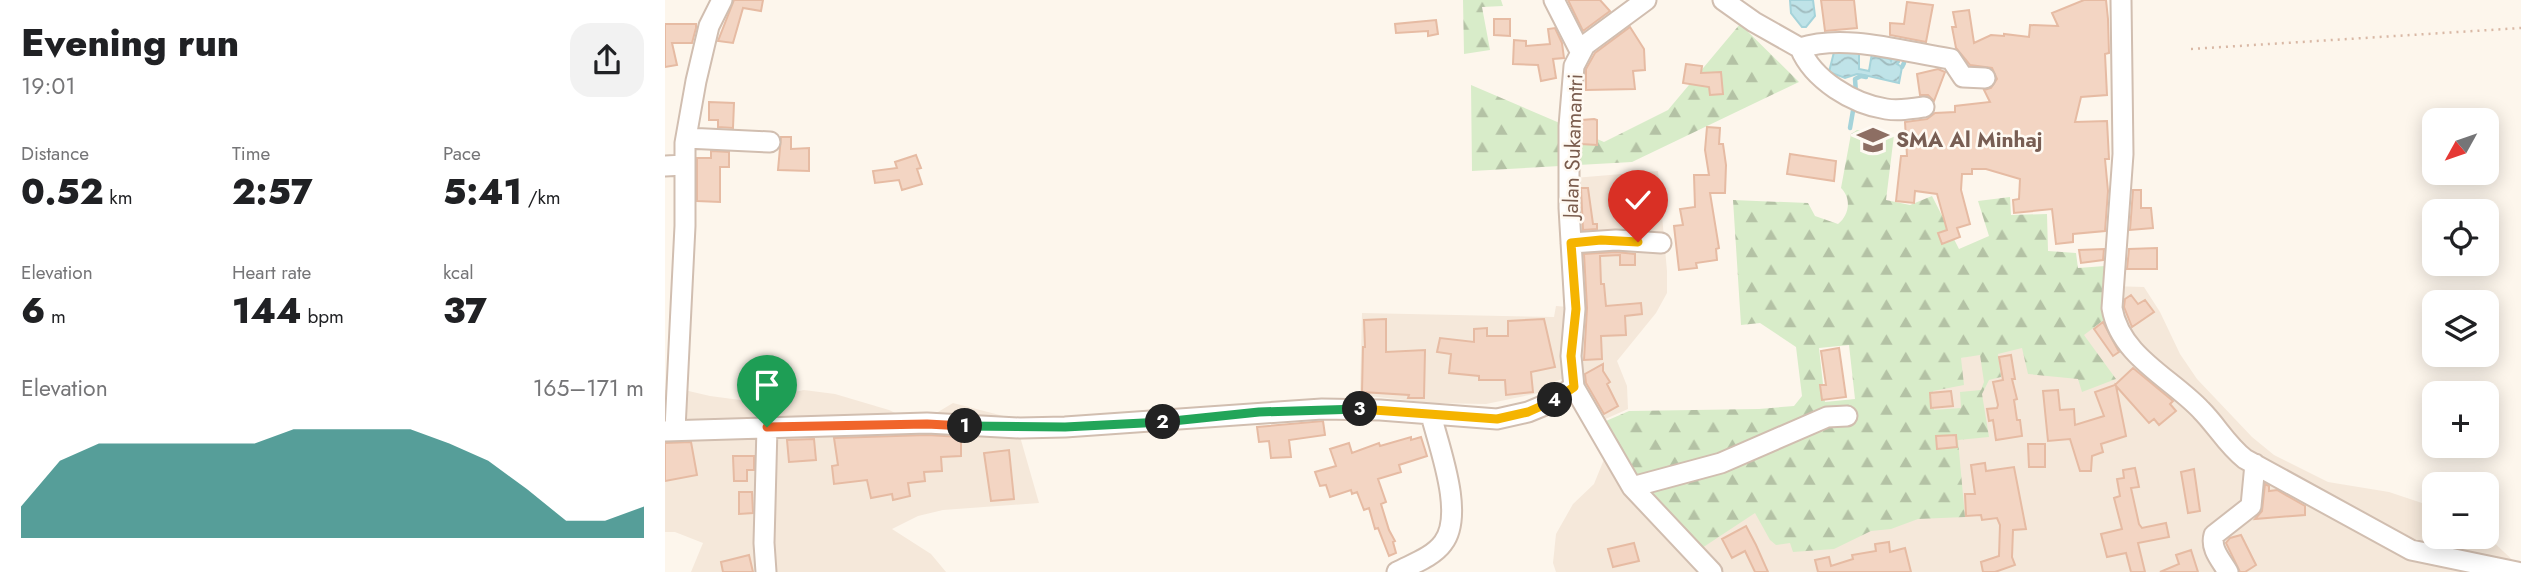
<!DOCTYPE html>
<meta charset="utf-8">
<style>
:root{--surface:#fff;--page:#f2f2f2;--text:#202124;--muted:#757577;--accent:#0f766e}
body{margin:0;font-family:Jost,sans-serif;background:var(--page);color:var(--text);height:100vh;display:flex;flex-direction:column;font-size:26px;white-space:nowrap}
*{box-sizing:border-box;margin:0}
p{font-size:23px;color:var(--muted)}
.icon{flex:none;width:38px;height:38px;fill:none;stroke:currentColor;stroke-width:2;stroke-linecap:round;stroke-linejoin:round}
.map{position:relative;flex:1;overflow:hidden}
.panel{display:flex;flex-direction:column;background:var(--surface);width:665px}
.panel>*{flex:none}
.needle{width:46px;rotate:230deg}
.buttons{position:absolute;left:1757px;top:108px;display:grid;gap:14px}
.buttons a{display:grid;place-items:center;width:77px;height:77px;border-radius:14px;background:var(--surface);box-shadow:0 4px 18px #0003;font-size:35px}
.pin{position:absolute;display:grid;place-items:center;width:60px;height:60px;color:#fff;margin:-72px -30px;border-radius:50% 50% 50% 0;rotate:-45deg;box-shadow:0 0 7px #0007}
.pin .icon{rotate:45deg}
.km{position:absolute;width:35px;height:35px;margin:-18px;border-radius:50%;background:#222;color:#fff;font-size:19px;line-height:35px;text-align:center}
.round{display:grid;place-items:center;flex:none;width:74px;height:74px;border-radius:21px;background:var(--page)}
.summary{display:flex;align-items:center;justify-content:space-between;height:119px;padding:0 21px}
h1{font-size:38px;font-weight:800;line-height:52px}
.metrics{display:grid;grid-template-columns:repeat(3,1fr);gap:10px;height:119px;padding:7px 21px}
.metrics div{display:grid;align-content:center}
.metrics b{font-size:35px;font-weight:800}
.metrics small{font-size:19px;font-weight:400}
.metrics p{font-size:19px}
.chart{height:196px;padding:14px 21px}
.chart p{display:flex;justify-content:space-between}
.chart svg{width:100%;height:126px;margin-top:7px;fill:var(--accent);opacity:.7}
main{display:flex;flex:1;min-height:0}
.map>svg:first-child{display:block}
.residential{fill:#f5e8da}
.forest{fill:url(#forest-firs);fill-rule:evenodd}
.water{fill:url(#water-waves);stroke:#a5d3da;stroke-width:2}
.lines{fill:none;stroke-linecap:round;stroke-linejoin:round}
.stream{stroke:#a5d3da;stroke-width:4.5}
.building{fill:#f3d5c3;stroke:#e6bba3;stroke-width:2}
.minor-casing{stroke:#d1beb0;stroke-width:23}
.path{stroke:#d9b8a5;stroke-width:2.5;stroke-dasharray:2 5;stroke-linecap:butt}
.minor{stroke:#fff;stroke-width:19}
.split-1-casing{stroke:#fff;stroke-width:14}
.split-2-casing{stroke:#fff;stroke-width:14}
.split-3-casing{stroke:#fff;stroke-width:14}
.split-4-casing{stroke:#fff;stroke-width:14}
.split-5-casing{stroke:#fff;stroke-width:14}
.split-1{stroke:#f0652b;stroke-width:9}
.split-2{stroke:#22a559;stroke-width:9}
.split-3{stroke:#22a559;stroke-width:9}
.split-4{stroke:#f5b400;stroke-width:9}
.split-5{stroke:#f5b400;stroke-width:9}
.labels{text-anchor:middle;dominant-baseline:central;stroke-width:5;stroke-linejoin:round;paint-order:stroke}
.education-label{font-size:21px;font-weight:bold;fill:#785e54;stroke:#fffaf3;text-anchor:start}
.street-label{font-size:21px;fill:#7a5c4d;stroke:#fffaf3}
</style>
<main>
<section class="panel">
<div class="summary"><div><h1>Evening run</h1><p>19:01</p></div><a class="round"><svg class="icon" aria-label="share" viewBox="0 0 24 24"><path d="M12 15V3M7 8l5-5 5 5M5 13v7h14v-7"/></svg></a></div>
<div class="metrics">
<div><p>Distance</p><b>0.52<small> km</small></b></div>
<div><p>Time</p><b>2:57</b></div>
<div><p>Pace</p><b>5:41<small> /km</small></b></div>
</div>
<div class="metrics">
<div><p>Elevation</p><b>6<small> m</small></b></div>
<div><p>Heart rate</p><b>144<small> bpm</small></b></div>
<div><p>kcal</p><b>37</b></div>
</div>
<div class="chart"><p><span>Elevation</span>165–171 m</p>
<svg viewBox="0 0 160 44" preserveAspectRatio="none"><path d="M0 44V33L10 17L20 11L30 11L40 11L50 11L60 11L70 6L80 6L90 6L100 6L110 11L120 17L130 27L140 38L150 38L160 33V44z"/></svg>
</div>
</section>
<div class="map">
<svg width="1856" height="572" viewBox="0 0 1856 572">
<defs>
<pattern id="forest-firs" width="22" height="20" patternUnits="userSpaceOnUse" patternTransform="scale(1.75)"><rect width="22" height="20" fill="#d8ecc9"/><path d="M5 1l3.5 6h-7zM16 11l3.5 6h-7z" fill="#b4c2a5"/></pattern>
<pattern id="water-waves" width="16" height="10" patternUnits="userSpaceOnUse" patternTransform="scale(1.75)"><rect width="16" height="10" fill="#bfe3e8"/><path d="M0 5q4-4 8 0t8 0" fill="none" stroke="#a0bbbe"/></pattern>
</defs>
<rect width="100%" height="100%" fill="#fdf6ec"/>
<path class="residential" d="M993,171L1002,271V293L991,313L952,361L962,386L963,409L938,420L911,374L886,383L874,393L821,404L766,403L695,395L697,313L889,317L891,306L903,307L897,179Z
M1445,286L1479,287L1495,312L1515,354L1532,379L1587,437L1609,455L1663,482L1724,492L1769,507V537L1822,536L1856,568V572H891L888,563L891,534L908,504L929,484L944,447L1014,461L1229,426L1296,358L1315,354Z
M15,389L45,396L75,400L103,398L139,390L170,394L224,410L253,424L288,403L350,419L374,503L278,510L253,516L227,529L266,554L281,572H26L38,543L10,532H0V390Z"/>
<path class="forest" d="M798,0H836L838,6L817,7L825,50L799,54Z
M1075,24L1134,82L967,162L807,171L806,85L939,142L1003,110Z
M1192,130L1229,135L1221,200L1245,205L1267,196L1294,249L1324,236L1313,201L1345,197L1346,215L1382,214L1383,251L1411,253L1413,268L1440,266V319L1419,335L1451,379L1417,392L1413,379L1363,374L1357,348L1333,354L1336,377L1324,380L1317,394L1324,437L1293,440L1300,517L1253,519L1226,529L1206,531L1169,549L1128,552L1125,543L1111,545L1105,540L1090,513L1037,548L984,495L941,421L964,411L1094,409L1129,406L1137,396L1131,347L1095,323L1076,325L1068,200L1143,203L1150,216L1173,224C1184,215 1187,199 1176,188L1186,134ZM1184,345L1190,399L1160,402L1154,348ZM1315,355L1319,382L1316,390L1295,392L1296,408L1269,410L1268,391L1299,385L1296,358Z"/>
<path class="water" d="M1125,0H1148L1150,16L1141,27H1137L1126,13Z
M1194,47V69L1204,71L1207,53L1210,56L1225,59L1226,61L1227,58H1234V62L1232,64L1237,67L1234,83L1199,75L1192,74L1180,78L1164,72L1169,52Z"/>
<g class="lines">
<path class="stream" d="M1237,67L1239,63
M1191,93L1190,79L1196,76L1201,77
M1185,128L1189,105"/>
</g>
<path class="building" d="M69,0H98L96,11L78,8L68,43L53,41Z
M903,0H935L945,11L918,31Z
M1156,0H1189L1192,28L1160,31Z
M1419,0H1441L1443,19L1444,53L1440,54L1442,95L1416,97L1410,122L1442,121L1444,159H1440L1443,191L1440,231L1408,234V242L1391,244L1387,209L1349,213L1348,200L1354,199L1355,179L1321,169H1307V174H1297L1296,190L1305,224L1292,228L1295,237L1277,244L1273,233L1282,230L1272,194L1250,191L1249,203L1231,201L1236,156H1242L1240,122L1262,119L1270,113L1290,112V106L1325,102L1319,90L1326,88L1332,79L1327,68L1305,65L1291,48L1287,27H1291L1288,12L1304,10L1309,43L1326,35L1339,36V34L1364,37L1365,25L1393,26L1387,13Z
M1242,2L1268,5L1261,42L1225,35V23L1239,24Z
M829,19H845V36L829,35Z
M771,20L773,34L763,36V31L731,33L730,24Z
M0,24H31V28L27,43H7L12,65L0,67Z
M965,27L979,49L980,70L968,71L970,89L921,90V69L930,53Z
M890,28L897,43L899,58L888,59L891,78L876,81L873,65L848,64L849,40L861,41V46L885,44L883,29Z
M1021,64L1037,66L1036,73L1056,72L1058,94L1045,95L1044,87L1018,83Z
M1273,69L1280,72L1269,101L1263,95H1255L1252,74Z
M44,102L69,103L68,128L53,127V120H44Z
M929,119L932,120V145L916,144L917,120Z
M1042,127L1055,128L1054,144H1058L1061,165L1060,193H1045L1054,248L1051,249L1052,260L1031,263L1032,268L1014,270L1009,226L1018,225L1015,209L1030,207L1029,175H1044L1040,150Z
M116,137H126V149L144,148V171L113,170Z
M46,151L64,152V167H55V202L32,201V158H46Z
M1125,154L1171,161L1169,181L1122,174Z
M251,155L256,168L252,169L257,184L237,190L234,180L210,183L208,171L232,168L230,162Z
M972,187L974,214L959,215L957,188Z
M916,188H923L928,224H932V229L918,230Z
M1468,190H1476V208H1486L1488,228L1465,230Z
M1492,248V269H1462L1464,249Z
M1439,249L1438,260L1416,263L1414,250Z
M951,252L970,254V265H955V255L935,256L936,284H939L941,306L976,303L977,314L960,316L961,335L936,336L937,359L919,360L922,308L919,254Z
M1466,295L1473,304L1480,300L1489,312L1467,327L1459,307L1460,299Z
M721,319V352L760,350L759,398H743L744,395L697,392L698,347H700L699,320Z
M879,319L890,367L866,372L868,392L841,395L840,380H814V376L784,373L786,354L772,352L775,338L809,342V329L822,328V336H843V321Z
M1438,322L1454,352L1448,356L1429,329Z
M1174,348L1181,397L1157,400L1155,385H1161L1156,351Z
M1346,355L1350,379H1347L1352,399L1349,400L1352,420H1355L1357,436L1331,440L1328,420L1324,421L1322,409L1332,408L1333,405L1328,382L1338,380L1334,357Z
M938,364V371L945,382L942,384L953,406L939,414L921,383L920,374Z
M1468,368L1508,401L1505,404L1511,411L1494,425L1489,419L1484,423L1451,386L1461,436L1436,444L1438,452L1427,456L1426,471H1415L1405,439L1383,441L1378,391L1393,390L1395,410L1409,409L1410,425L1439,416L1430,392L1450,385Z
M1286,391L1288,406L1266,408L1265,393Z
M658,421L660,435L624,440L626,457L606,458L604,441L594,442L592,427Z
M262,435L296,437V456L276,457L277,471L259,472L260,481L243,483L245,496L228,500L227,494L206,498L202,480L169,484L167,466L173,465L169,438Z
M1291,435L1292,447L1272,449L1271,436Z
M746,437V440L756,437L762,456L734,465L736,472L713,479L721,502L716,504L724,530L730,541L728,542L731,553L724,556L713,528L710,529L704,508L699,510L692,492L687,494L686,490L665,497L661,485L655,486L650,472L671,466L665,449L684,443L687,453L714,443L715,446Z
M149,439L151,460L124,462L122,440Z
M26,442L32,475L0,481V443Z
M1363,444H1380V467H1364Z
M344,450L349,499L326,501L319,453Z
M68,456H89V470H82V481H69Z
M1320,463L1321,471L1349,467L1361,529L1348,530L1347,557L1350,565L1330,572H1318L1316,562L1334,556L1335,525L1332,518L1317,520L1316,515L1301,516L1300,494H1310L1306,465Z
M1470,468L1474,487L1466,488L1474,524L1477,528L1501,523L1504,537L1473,543L1480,572H1466L1461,553L1442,557L1436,534L1457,529L1449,498L1455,496L1452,479L1459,478L1458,470Z
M1529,469L1535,511L1523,513L1516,472Z
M1600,484L1604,486V491L1612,490L1640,506V515L1590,519L1597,511Z
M74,492H87L88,513L74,514Z
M1081,526L1091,545L1103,572H1090L1080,551L1067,558L1057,539Z
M1576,535L1591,565L1580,572H1575L1561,543L1565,538Z
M1224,542L1225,552L1240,548L1246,572H1153L1150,560L1164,557L1166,566L1188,559L1187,555L1211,551L1210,544Z
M969,543L974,561L948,567L943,549Z
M1526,550L1533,572H1495L1514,564L1511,555Z
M84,555L88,572H58L56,562Z"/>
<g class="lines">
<defs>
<path id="minor" d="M889,0L915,51
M981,0L920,45L909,66L904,126V208L910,309L906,356L909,387L967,487L1047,572
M1058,0L1089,22L1135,48C1180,33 1240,52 1286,59L1298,77L1320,78
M1456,0L1458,154L1447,308C1455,356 1506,378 1536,410C1552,426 1562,445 1580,459L1746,550L1852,572
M1135,48C1148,80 1188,104 1221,109C1234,111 1246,109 1259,107
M21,138L105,142
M0,166L19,165
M906,243L951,240L996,243
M10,429L20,226V143L31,81L44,26L57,0
M0,431L262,423L355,428L400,427L657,409L715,410L832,419L863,412L880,405L909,387
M967,487L1056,463L1162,417L1182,416
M101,572L99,543L102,427
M732,572C747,564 768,557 778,543C800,515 774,447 766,415
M1563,572C1556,560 1545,549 1549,535L1586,506L1590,464"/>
</defs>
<use href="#minor" class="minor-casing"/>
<path class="path" d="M1526,49L1856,28"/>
<use href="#minor" class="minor"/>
</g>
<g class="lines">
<defs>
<path id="split-1" d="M102,427L262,424L300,426"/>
<path id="split-2" d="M300,426L400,427L498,422"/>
<path id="split-3" d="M498,422L594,412L695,409"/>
<path id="split-4" d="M695,409L832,419L863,412L890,400"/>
<path id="split-5" d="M890,400L909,387L906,356L911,309L906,243L936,240L973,242"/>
</defs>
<use href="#split-1" class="split-1-casing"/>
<use href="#split-2" class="split-2-casing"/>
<use href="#split-3" class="split-3-casing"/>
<use href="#split-4" class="split-4-casing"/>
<use href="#split-5" class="split-5-casing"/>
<use href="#split-1" class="split-1"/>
<use href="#split-2" class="split-2"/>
<use href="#split-3" class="split-3"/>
<use href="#split-4" class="split-4"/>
<use href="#split-5" class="split-5"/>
</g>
<defs>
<symbol id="school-bare" viewBox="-9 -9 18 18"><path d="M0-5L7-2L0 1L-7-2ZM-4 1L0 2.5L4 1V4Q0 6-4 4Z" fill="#8d6e63" stroke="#fffaf3" stroke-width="2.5" paint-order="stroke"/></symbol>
</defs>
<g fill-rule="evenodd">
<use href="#school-bare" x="1186" y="118" width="44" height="44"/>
</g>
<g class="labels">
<g class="education-label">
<text x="1231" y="140">SMA Al Minhaj</text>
</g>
<g class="street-label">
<text transform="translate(908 146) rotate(-88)">Jalan Sukamantri</text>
</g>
</g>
</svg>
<div class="buttons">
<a><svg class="needle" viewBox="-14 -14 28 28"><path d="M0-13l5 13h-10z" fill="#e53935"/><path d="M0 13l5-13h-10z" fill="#757577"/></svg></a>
<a><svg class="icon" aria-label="locate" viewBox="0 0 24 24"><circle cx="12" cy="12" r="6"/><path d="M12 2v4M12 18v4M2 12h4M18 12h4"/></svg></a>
<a><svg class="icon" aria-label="layers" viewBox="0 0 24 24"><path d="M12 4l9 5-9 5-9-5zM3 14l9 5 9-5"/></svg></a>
<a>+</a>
<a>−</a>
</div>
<div class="pin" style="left:102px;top:427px;background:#1e9e55"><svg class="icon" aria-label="arrive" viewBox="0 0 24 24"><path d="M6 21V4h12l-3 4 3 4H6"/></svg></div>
<div class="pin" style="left:973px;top:242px;background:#d93025"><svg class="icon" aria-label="check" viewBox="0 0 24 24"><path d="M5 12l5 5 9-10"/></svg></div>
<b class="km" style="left:300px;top:426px">1</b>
<b class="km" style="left:498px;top:422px">2</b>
<b class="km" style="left:695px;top:409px">3</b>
<b class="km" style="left:890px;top:400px">4</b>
</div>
</main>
